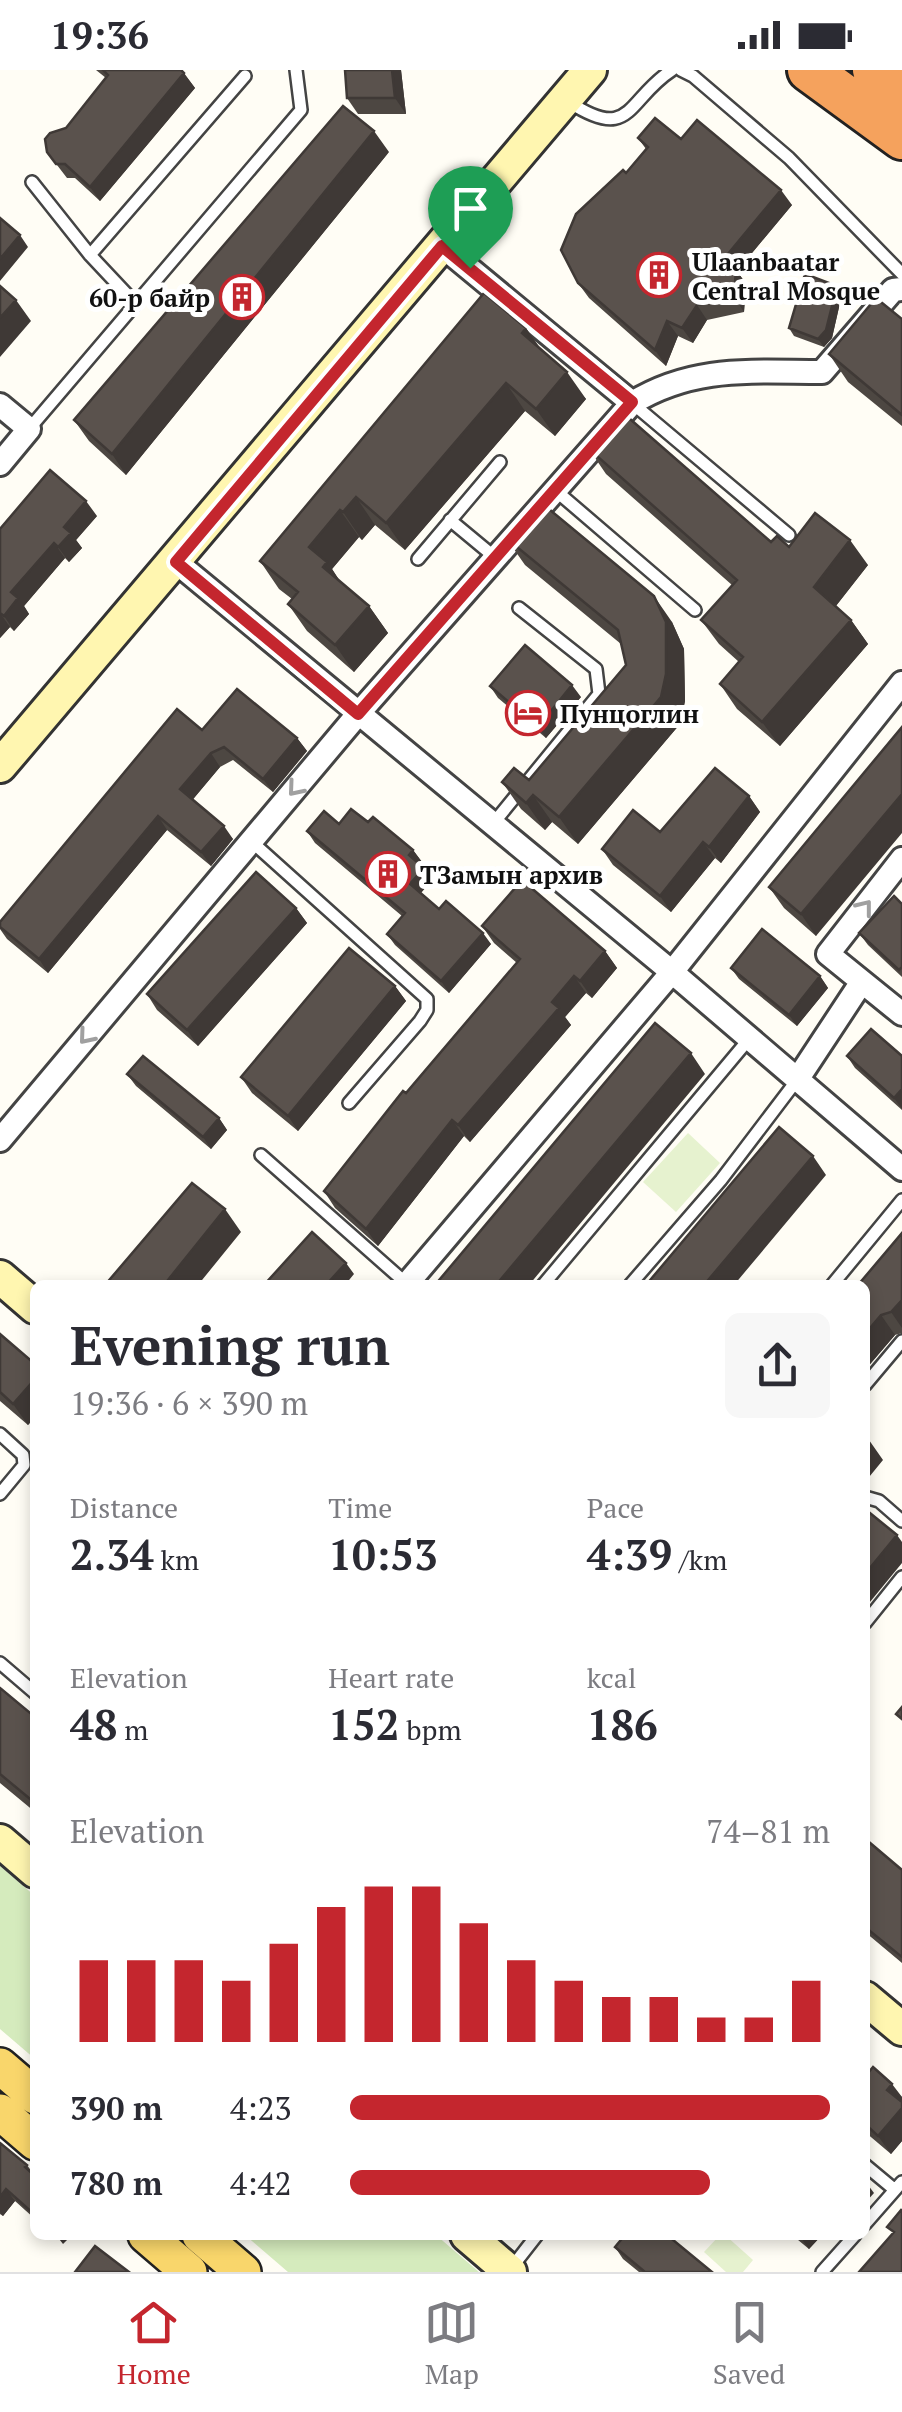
<!DOCTYPE html>
<meta charset="utf-8">
<style>
:root{--surface:#fff;--page:#f7f7f7;--text:#2b2b33;--muted:#7c7c81;--line:#e1e1e2;--accent:#c4262e}
body{margin:0;font-family:"PT Serif",serif;background:var(--page);color:var(--text);height:100vh;display:flex;flex-direction:column;font-size:38px;white-space:nowrap}
*{box-sizing:border-box;margin:0}
p{font-size:32px;color:var(--muted)}
.icon{flex:none;width:55px;height:55px;fill:none;stroke:currentColor;stroke-width:2;stroke-linecap:round;stroke-linejoin:round}
.map{position:relative;flex:1;overflow:hidden}
.side{position:absolute;left:30px;top:1210px;width:840px;height:960px;display:flex;flex-direction:column;background:var(--surface);border-radius:15px;box-shadow:0 5px 15px #0003}
.side>*{flex:none}
.pin{position:absolute;display:grid;place-items:center;width:85px;height:85px;color:#fff;margin:-102px -42px;border-radius:50% 50% 50% 0;rotate:-45deg;box-shadow:0 0 10px #0007}
.pin .icon{rotate:45deg}
.round{display:grid;place-items:center;flex:none;width:105px;height:105px;border-radius:15px;background:var(--page)}
.overview{display:flex;align-items:center;justify-content:space-between;height:170px;padding:0 40px}
h1{font-size:55px;font-weight:600;line-height:75px}
.metrics{display:grid;grid-template-columns:repeat(3,1fr);gap:15px;height:170px;padding:10px 40px}
.metrics div{display:grid;align-content:center}
.metrics b{font-size:42px;font-weight:600}
.metrics small{font-size:28px;font-weight:400}
.metrics p{font-size:28px}
.chart{height:280px;padding:20px 40px}
.chart p{display:flex;justify-content:space-between}
.chart svg{width:100%;height:180px;margin-top:10px;stroke:var(--accent);stroke-width:6}
ul{padding:0 40px;list-style:none;font-size:32px}
li{display:grid;grid-template-columns:160px 120px 1fr;align-items:center;height:75px}
li i{height:25px;border-radius:12px;background:var(--accent)}
.status{display:flex;justify-content:space-between;align-items:center;height:70px;padding:0 50px;background:var(--surface);direction:ltr}
.status svg{height:28px;fill:currentColor}
.tab-bar{display:flex;justify-content:space-around;align-items:center;height:140px;border-top:2px solid var(--line);background:var(--surface);font-size:28px;color:var(--muted)}
.tab-bar a{display:grid;justify-items:center;gap:5px}
.tab-bar .selected{color:var(--accent)}
.map>svg:first-child{display:block}
.green{fill:#d5ebbd}
.pitch{fill:#e6f2cf}
.lines{fill:none;stroke-linecap:round;stroke-linejoin:round}
.lane-casing{stroke:#444;stroke-width:16}
.street-casing{stroke:#444;stroke-width:28}
.secondary-casing{stroke:#333;stroke-width:38}
.primary-casing{stroke:#222;stroke-width:40}
.highway-casing{stroke:#222;stroke-width:48}
.lane{stroke:#fff;stroke-width:11}
.street{stroke:#fff;stroke-width:22}
.secondary{stroke:#fff6b0;stroke-width:32}
.primary{stroke:#f9d66b;stroke-width:35}
.highway{stroke:#f5a25d;stroke-width:42}
.wall{fill:#4d4742}
.shaded-wall{fill:#3f3936}
.building{fill:#5a524d;stroke:#3f3936;stroke-width:2.5}
.oneway{stroke:#a0a0a0}
.route-casing{stroke:#fff;stroke-width:20}
.route{stroke:#c4262e;stroke-width:12}
.labels{text-anchor:middle;dominant-baseline:central;stroke-width:10;stroke-linejoin:round;paint-order:stroke}
.poi-label{font-size:25px;font-weight:bold;fill:#111;stroke:#fff;text-anchor:start}
</style>
<div class="status"><b>19:36</b><svg viewBox="0 0 49 12"><path d="M0 12V9h3v3zM5 12V6h3v6zM10 12V3h3v9zM15 12V0h3v12zM26 1h20v11H26zM47 4h2v5h-2z"/></svg></div>
<div class="map">
<svg width="902" height="2202" viewBox="0 0 902 2202">
<rect width="100%" height="100%" fill="#fffdf5"/>
<path class="green" d="M0,1796L35,1826V1989L0,1959Z
M245,2165H436L479,2202H288Z"/>
<path class="pitch" d="M688,1063L720,1093L676,1142L643,1112Z
M720,2165H725L753,2190L743,2202H726L704,2182Z"/>
<g class="lines">
<defs>
<path id="lane" d="M681,0L693,6L789,88L902,204
M569,32C632,73 626,30 672,0
M32,112L90,185L136,234
M90,185L245,6
M632,333L789,465
M29,359L301,40L296,0
M555,420L695,540
M450,450L497,489
M418,489L500,392
M492,755L599,624L596,599L519,538
M251,771L427,929V940L420,951L349,1033
M261,1085L407,1214
M543,1215L749,969
M630,1215L721,1110L797,1010
M832,1215L902,1130
M865,1315L902,1271
M0,1364L23,1385L24,1395L0,1424
M865,1427L879,1431L902,1451
M865,1553L902,1507
M0,1593L35,1623
M865,2095L895,2120
M865,2154L902,2112
M512,2197L537,2165
M822,2202L855,2165"/>
<path id="street" d="M442,176L632,333
M0,335L29,359L0,394
M176,492L672,902L902,1099
M902,789L828,884L902,944
M797,1010L861,913
M0,1070L358,644L632,333C694,295 752,302 822,302L893,220L902,219
M406,1215L672,902L902,613"/>
<path id="secondary" d="M0,696L590,0
M0,1207L35,1237
M0,1771L35,1801
M865,1928L902,1959
M467,2165L510,2202"/>
<path id="primary" d="M0,1996L35,2026
M0,2042L35,2072
M146,2165L189,2202
M200,2165L243,2202"/>
<path id="highway" d="M809,0L902,68
M874,0L902,21"/>
</defs>
<use href="#lane" class="lane-casing"/>
<use href="#street" class="street-casing"/>
<use href="#secondary" class="secondary-casing"/>
<use href="#primary" class="primary-casing"/>
<use href="#highway" class="highway-casing"/>
<use href="#lane" class="lane"/>
<use href="#street" class="street"/>
<use href="#secondary" class="secondary"/>
<use href="#primary" class="primary"/>
<use href="#highway" class="highway"/>
</g>
<path class="wall" d="M96,0H181L195,18L100,131L75,108H67L47,82L106,8Z
M345,0H401L406,44H358L347,28Z
M638,68L681,69L792,135L737,201L746,214L744,242L707,250L693,273L678,266L666,296L589,228L578,213L626,103L646,79Z
M389,82L126,405L89,371L74,350Z
M837,216L842,224L832,268L824,277L794,266L789,258Z
M902,249V356L848,312L829,284Z
M526,258L540,279L586,329L555,366L525,341L405,480L375,455L362,470L359,467L332,499L340,512L369,536L388,563L354,602L307,561L288,534L292,529L279,519L260,491Z
M589,379L771,472L868,495L836,536L851,550L868,574L780,676L737,639L720,614L739,592L719,574L701,550L732,515L606,404Z
M97,446L76,470L82,478L69,492L65,488L24,536L29,544L14,561L10,557L0,568V459Z
M506,468L672,552L684,579L685,631L680,654L578,774L552,752L545,760L521,739L502,712L529,710L626,595L621,574L525,495Z
M490,616L581,627L546,668L498,628Z
M902,657L816,866L784,838L769,817Z
M202,660L297,668L307,681L273,722L233,690L220,697L192,730L233,769L211,796L167,760L48,903L7,869L0,859V852Z
M749,726L760,742L721,793L715,788L671,842L613,795L602,779L660,762Z
M368,752L413,780L422,792L420,794L432,810L421,823L439,839L491,874L449,923L395,875L387,864L402,846L315,773L307,761Z
M902,834V907L868,875L859,863Z
M296,838L307,853L198,976L157,940L147,924Z
M482,856L605,881L617,898L592,928L586,923L565,947L571,955L470,1072L464,1066L378,1176L335,1138L324,1121L517,893L494,873Z
M731,898L820,906L828,918L797,956L739,909Z
M395,916L406,931L298,1061L252,1023L241,1007Z
M847,986H902V1040L855,998Z
M127,1004L219,1048L227,1060L211,1079L136,1016Z
M902,1163V1263L895,1265L865,1300V1215Z
M0,1264L35,1294V1347L28,1355L0,1331Z
M0,1618L35,1647V1742L0,1713Z
M865,1777L902,1800V1893L865,1862Z
M865,2000L902,2027V2071L891,2084L865,2062Z
M0,2073L27,2095L35,2106V2149L15,2131L3,2146L0,2144Z
M792,2165H822L809,2179Z
M615,2177L712,2202H639L623,2189Z"/>
<path class="shaded-wall" d="M392,0H401L406,44L395,28Z
M184,3L195,18L100,131L90,117Z
M374,61L389,82L126,405L112,384Z
M781,120L792,135L737,201L746,214L744,242L734,227L727,185Z
M20,165L28,177L0,211V189Z
M837,216L842,224L832,268L824,277L818,269Z
M16,230L31,251L0,287V248Z
M697,235L707,250L693,273L682,258Z
M667,251L678,266L666,296L655,280Z
M526,258L545,285L522,263Z
M567,302L586,329L555,366L536,339Z
M506,313L525,341L405,480L386,453Z
M356,427L375,455L362,470L343,442Z
M86,431L97,446L76,470L82,478L69,492L58,477L64,457Z
M340,440L359,467L332,499L346,520L342,524L309,477Z
M850,470L868,495L831,542L814,517Z
M54,473L65,488L24,536L29,544L14,561L4,546L11,522Z
M654,526L672,552L684,579L685,631L680,654L578,774L559,747L661,627Z
M369,536L388,563L354,602L335,575Z
M0,543L10,557L0,568Z
M851,550L868,574L780,676L762,652Z
M572,615L581,627L546,668L538,657Z
M297,668L307,681L273,722L263,709Z
M211,683L220,697L190,733L180,719Z
M902,724V763L816,866L801,844Z
M533,725L552,752L545,760L526,733Z
M749,726L760,742L721,793L709,777Z
M158,746L167,760L48,903L39,889Z
M224,756L233,769L211,796L201,782Z
M703,772L715,788L671,842L660,826Z
M413,780L422,792L417,797L409,785Z
M424,798L432,810L418,826L410,814Z
M296,838L307,853L198,976L187,960Z
M483,863L491,874L449,923L441,911Z
M605,881L617,898L592,928L580,911Z
M574,906L586,923L565,947L571,955L470,1072L458,1055L552,932Z
M820,906L828,918L797,956L789,945Z
M395,916L406,931L298,1061L288,1046Z
M691,983L705,1004L529,1215H496Z
M902,1019V1039L894,1028Z
M219,1048L227,1060L211,1079L203,1067Z
M452,1050L464,1066L378,1176L366,1159Z
M813,1086L826,1105L734,1215H704Z
M225,1139L241,1162L198,1215H164Z
M346,1193L354,1204L345,1215H326Z
M902,1230V1258L891,1242Z
M881,1245L895,1265L865,1300V1264Z
M35,1309V1347L28,1355L13,1334Z
M869,1370L883,1390L865,1412V1375Z
M897,1465L902,1472V1493L865,1538V1504Z
M892,2014L902,2027V2036L887,2020Z
M902,2038V2071L891,2084L878,2066Z
M868,2115L874,2123L865,2133V2119Z
M6,2119L15,2131L3,2146L0,2142V2127Z
M56,2165H72L63,2174Z
M803,2165H822L809,2179L801,2168Z"/>
<path class="building" d="M103,0H181L184,3L90,117L65,94H56L47,82L45,69L50,63L66,58L108,5Z
M345,0H392L395,28H347Z
M343,36L374,61L112,384L74,350Z
M655,48L681,69L697,50L781,120L727,185L736,199L734,227L697,235L682,258L667,251L655,280L578,213L561,180L576,144L623,100L626,103L648,77L638,68Z
M0,148L20,165L0,189Z
M805,204L837,216L826,260L818,269L789,258Z
M0,216L16,230L0,248Z
M484,223L526,258L522,263L567,302L536,339L506,313L386,453L356,427L343,442L340,440L309,477L327,492L323,497L369,536L335,575L288,534L298,522L260,491Z
M876,228L902,249V345L829,284Z
M622,342L771,472L777,466L789,477L815,443L850,470L814,517L851,550L762,652L720,614L743,587L701,550L737,510L589,379Z
M50,400L86,431L64,457L71,463L58,477L54,473L11,522L18,528L4,546L0,543V459Z
M538,430L654,526L666,552V604L661,627L559,747L533,725L526,733L502,712L514,698L529,710L626,595L618,560L506,468Z
M525,575L572,615L538,657L490,616Z
M237,619L297,668L263,709L224,677L211,683L180,719L224,756L201,782L158,746L39,889L0,857V852L177,639L202,660Z
M902,657V724L801,844L769,817Z
M715,698L749,726L709,777L703,772L660,826L602,779L633,740L660,762Z
M351,739L368,752L373,747L413,780L409,785L424,798L410,814L439,839L446,831L483,863L441,911L387,864L405,843L307,761L324,741L339,754Z
M256,802L296,838L187,960L147,924Z
M522,810L605,881L580,911L574,906L552,932L559,938L458,1055L452,1050L366,1159L324,1121L403,1021L406,1023L520,889L482,856Z
M894,826L902,834V897L899,900L859,863Z
M762,859L820,906L789,945L731,898Z
M349,878L395,916L288,1046L241,1007Z
M655,953L691,983L496,1215H435Z
M871,959L902,986V1019L894,1028L847,986Z
M143,986L219,1048L203,1067L127,1004Z
M779,1057L813,1086L704,1215H646Z
M192,1113L225,1139L164,1215H105Z
M312,1162L346,1193L326,1215H264Z
M902,1163V1230L891,1242L881,1245L865,1264V1215H858Z
M0,1264L35,1294V1309L13,1334L0,1322Z
M865,1439L897,1465L865,1504Z
M0,1618L35,1647V1733L0,1704Z
M902,1637V1649L896,1644Z
M869,1772L902,1800V1887L865,1857V1777Z
M873,1997L892,2014L887,2020L902,2032V2038L878,2066L865,2054V2000L868,2003Z
M0,2073L27,2095L25,2097L35,2106V2145L6,2119L0,2127Z
M901,2140L902,2141V2202H859L894,2162L887,2157Z
M625,2165H667L712,2202H645L615,2177Z
M95,2176L129,2202H75Z"/>
<defs><path id="oneway-chevron" d="M-2-3.5L2.5 0L-2 3.5" fill="none" stroke-width="1.6" stroke-linecap="round" stroke-linejoin="round" transform="scale(2.5)"/></defs>
<g class="oneway">
<use href="#oneway-chevron" transform="translate(295 719) rotate(130)"/>
<use href="#oneway-chevron" transform="translate(865 837) rotate(-52)"/>
<use href="#oneway-chevron" transform="translate(86 967) rotate(130)"/>
</g>
<g class="lines">
<defs>
<path id="route" d="M442,176L632,332L358,644L176,492Z"/>
</defs>
<use href="#route" class="route-casing"/>
<use href="#route" class="route"/>
</g>
<defs>
<symbol id="building-ring" viewBox="-11 -11 22 22"><circle r="9.5" fill="#fff" stroke="#c4262e" stroke-width="1.5"/><path d="M-4-6H4V6H1V3H-1V6H-4ZM-2.5-4.3h1.7v1.8h-1.7ZM.8-4.3h1.7v1.8H.8ZM-2.5-1h1.7V.8h-1.7ZM.8-1h1.7V.8H.8Z" fill="#c4262e"/></symbol>
<symbol id="hotel-ring" viewBox="-11 -11 22 22"><circle r="9.5" fill="#fff" stroke="#c4262e" stroke-width="1.5"/><path d="M-6-4.5h1.5V1H6V5H4.5V3h-9V5H-6ZM-4 0a1.8 1.8 0 1 1 3.6 0ZM.5 0V-2.5h3Q6-2.5 6 0Z" fill="#c4262e"/></symbol>
</defs>
<g fill-rule="evenodd">
<use href="#building-ring" x="634" y="180" width="50" height="50"/>
<use href="#building-ring" x="217" y="202" width="50" height="50"/>
<use href="#hotel-ring" x="503" y="618" width="50" height="50"/>
<use href="#building-ring" x="363" y="779" width="50" height="50"/>
</g>
<g class="labels">
<g class="poi-label">
<text x="692" y="191">Ulaanbaatar<tspan x="692" dy="29">Central Mosque</tspan></text>
<text x="210" y="227" text-anchor="end">60-р байр</text>
<text x="560" y="643">Пунцоглин</text>
<text x="420" y="804">ТЗамын архив</text>
</g>
</g>
</svg>
<div class="pin" style="left:470px;top:198px;background:#1e9e55"><svg class="icon" aria-label="arrive" viewBox="0 0 24 24"><path d="M6 21V4h12l-3 4 3 4H6"/></svg></div>
<section class="side">
<div class="overview"><div><h1>Evening run</h1><p>19:36 · 6 × 390 m</p></div><a class="round"><svg class="icon" aria-label="share" viewBox="0 0 24 24"><path d="M12 15V3M7 8l5-5 5 5M5 13v7h14v-7"/></svg></a></div>
<div class="metrics">
<div><p>Distance</p><b>2.34<small> km</small></b></div>
<div><p>Time</p><b>10:53</b></div>
<div><p>Pace</p><b>4:39<small> /km</small></b></div>
</div>
<div class="metrics">
<div><p>Elevation</p><b>48<small> m</small></b></div>
<div><p>Heart rate</p><b>152<small> bpm</small></b></div>
<div><p>kcal</p><b>186</b></div>
</div>
<div class="chart"><p><span>Elevation</span>74–81 m</p>
<svg viewBox="0 0 160 44" preserveAspectRatio="none"><path d="M5 44V24M15 44V24M25 44V24M35 44V29M45 44V20M55 44V11M65 44V6M75 44V6M85 44V15M95 44V24M105 44V29M115 44V33M125 44V33M135 44V38M145 44V38M155 44V29"/></svg>
</div>
<ul>
<li><b>390 m</b>4:23<i style="width:100%"></i></li>
<li><b>780 m</b>4:42<i style="width:75%"></i></li>
</ul>
</section>
</div>
<nav class="tab-bar">
<a class="selected"><svg class="icon" aria-label="home" viewBox="0 0 24 24"><path d="M3 11l9-7 9 7M6 9v11h12V9"/></svg>Home</a>
<a><svg class="icon" aria-label="map" viewBox="0 0 24 24"><path d="M3 6l6-2 6 2 6-2v14l-6 2-6-2-6 2zM9 4v14M15 6v14"/></svg>Map</a>
<a><svg class="icon" aria-label="saved" viewBox="0 0 24 24"><path d="M7 4h10v16l-5-4-5 4z"/></svg>Saved</a>
</nav>
